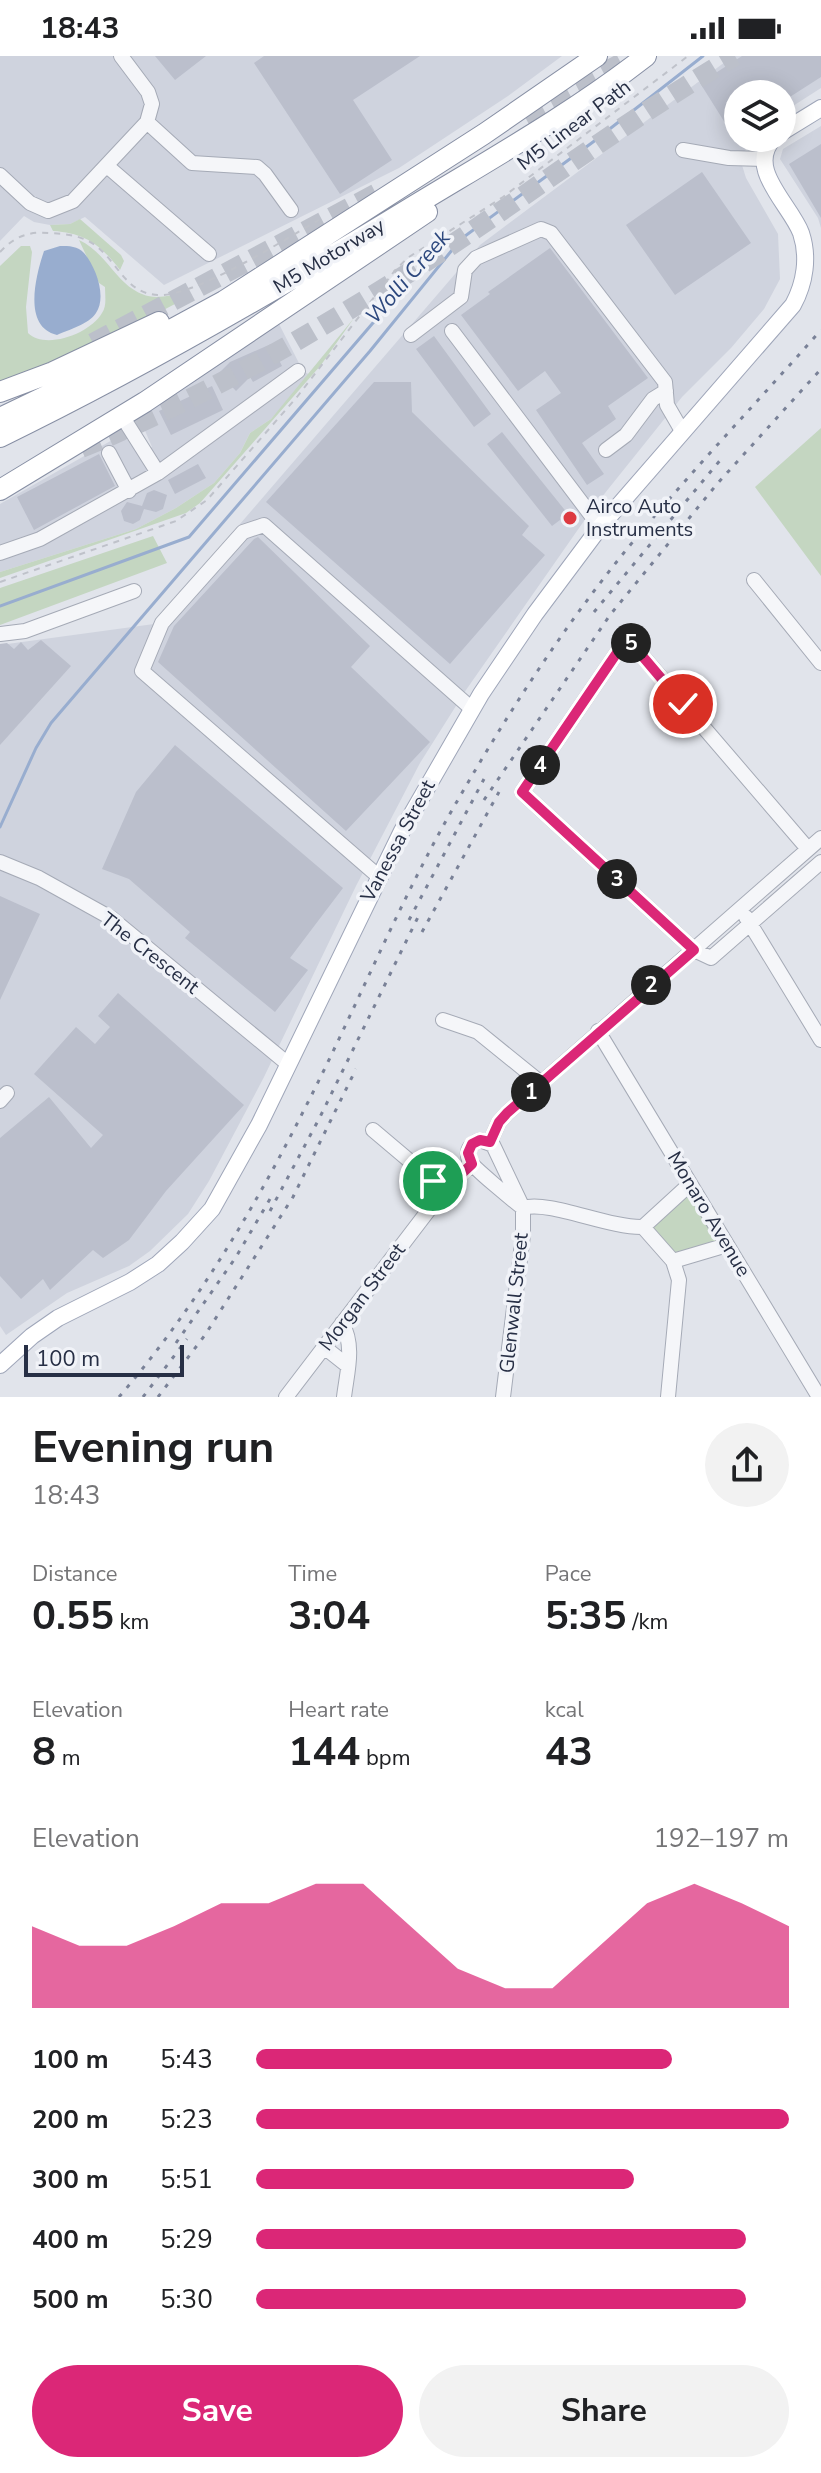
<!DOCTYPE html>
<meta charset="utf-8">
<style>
:root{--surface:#fff;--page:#f2f2f2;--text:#202124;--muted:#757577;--accent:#db2777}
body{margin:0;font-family:"Nunito Sans",sans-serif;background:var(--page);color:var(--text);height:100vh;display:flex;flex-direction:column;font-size:30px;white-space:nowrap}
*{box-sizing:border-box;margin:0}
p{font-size:26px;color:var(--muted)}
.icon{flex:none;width:44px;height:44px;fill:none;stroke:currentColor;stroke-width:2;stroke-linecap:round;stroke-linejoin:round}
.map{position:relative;height:1341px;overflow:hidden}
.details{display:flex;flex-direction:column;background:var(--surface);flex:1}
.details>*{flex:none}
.fabs{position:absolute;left:724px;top:24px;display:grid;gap:16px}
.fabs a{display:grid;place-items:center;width:72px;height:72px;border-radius:50%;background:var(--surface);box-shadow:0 4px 20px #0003;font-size:40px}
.scale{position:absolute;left:24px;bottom:20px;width:160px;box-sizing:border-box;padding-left:8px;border:4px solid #272f45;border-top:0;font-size:22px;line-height:28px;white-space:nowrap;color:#272f45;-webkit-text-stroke:6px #f1f3f8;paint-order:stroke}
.pin{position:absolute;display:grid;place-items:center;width:68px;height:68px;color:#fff;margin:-34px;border:4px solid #fff;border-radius:50%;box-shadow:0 2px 8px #0007}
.km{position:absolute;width:40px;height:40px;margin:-20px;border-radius:50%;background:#222;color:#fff;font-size:22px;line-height:40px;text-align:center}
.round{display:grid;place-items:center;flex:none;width:84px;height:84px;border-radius:42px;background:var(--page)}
.summary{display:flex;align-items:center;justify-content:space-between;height:136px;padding:0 32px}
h1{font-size:44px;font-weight:700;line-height:60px}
.metrics{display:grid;grid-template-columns:repeat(3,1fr);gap:12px;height:136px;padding:8px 32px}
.metrics div{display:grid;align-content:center}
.metrics b{font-size:40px;font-weight:700}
.metrics small{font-size:22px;font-weight:400}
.metrics p{font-size:22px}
.chart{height:224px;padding:16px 32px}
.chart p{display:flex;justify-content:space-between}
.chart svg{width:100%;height:144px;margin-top:8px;fill:var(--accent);opacity:.7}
.action{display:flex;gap:16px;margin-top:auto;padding:16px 32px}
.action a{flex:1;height:92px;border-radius:48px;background:var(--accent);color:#fff;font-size:32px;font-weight:700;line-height:92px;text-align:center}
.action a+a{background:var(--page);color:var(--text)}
ul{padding:0 32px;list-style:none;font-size:26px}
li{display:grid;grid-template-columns:128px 96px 1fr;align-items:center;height:60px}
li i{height:20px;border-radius:10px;background:var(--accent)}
.status{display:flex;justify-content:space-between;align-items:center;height:56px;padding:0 40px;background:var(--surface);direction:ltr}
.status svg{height:22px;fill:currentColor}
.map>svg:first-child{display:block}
.built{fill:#cfd3de}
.green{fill:#c4d6c1}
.water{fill:#98adcf}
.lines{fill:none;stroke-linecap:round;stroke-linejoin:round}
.stream{stroke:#98adcf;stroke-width:3}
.building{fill:#bbbfcc}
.highway-tunnel{stroke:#bcc0ca;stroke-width:20;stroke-dasharray:20 10;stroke-linecap:butt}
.minor-casing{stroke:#a5aab6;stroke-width:16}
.major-casing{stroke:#9fa6b9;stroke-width:18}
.highway-casing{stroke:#878fa4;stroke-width:22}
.path{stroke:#bfc2ca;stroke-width:2;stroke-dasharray:6 6;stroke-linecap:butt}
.minor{stroke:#f5f6f9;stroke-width:14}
.major{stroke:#fff;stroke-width:16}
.highway{stroke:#fff;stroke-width:20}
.rail{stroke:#798197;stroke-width:3;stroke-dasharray:4 8;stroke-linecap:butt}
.route-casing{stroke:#fff;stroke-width:16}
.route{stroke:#db2777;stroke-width:10}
.poi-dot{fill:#dd3940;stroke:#f1f3f8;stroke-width:3}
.labels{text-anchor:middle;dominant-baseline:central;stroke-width:7;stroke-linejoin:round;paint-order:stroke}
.street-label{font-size:20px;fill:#272f45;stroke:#f1f3f8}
.poi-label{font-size:20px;fill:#272f45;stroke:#f1f3f8;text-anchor:start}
.water-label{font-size:22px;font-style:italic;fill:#2d487e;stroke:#f1f3f8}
</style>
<div class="status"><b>18:43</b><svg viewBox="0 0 49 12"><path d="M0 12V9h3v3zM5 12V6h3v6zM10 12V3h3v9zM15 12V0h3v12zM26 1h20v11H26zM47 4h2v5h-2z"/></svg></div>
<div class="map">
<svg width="821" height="1341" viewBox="0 0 821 1341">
<rect width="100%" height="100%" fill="#e1e4eb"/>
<path class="built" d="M0,0H562L508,40L399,112L164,229L85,161L70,168L50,169L34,166L24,160L0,185Z
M733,0H821V32L782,57V38H738V82H748L742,109L746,122L778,178L780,223L764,253L731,292L682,341L593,452L466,634L420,707L356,830L264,1021L209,1125L188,1158L150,1195L129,1210L67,1237L6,1279L0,1270V589L154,568L480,189Z
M821,70V172L818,162L780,103L783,93Z
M279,268L303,315L310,319L271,363L250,377L240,397L214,427L176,452L136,473L0,516V448L114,383L128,384L138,397L152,391L143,370L146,358Z"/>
<path class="green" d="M80,163L121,199L124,205L120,214C101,189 85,177 53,175L50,169L70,168Z
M79,184C107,197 115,227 142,238C160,246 175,235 192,239L135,269L0,329V210L21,190H30L32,196L26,251L28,277C45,294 90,278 102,257C107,250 105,240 105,231L99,227Z
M354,262L321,309L200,447L186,457L0,522V516L136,473L176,452L214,427L240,397L250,377L271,363Z
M821,372V520L755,431Z
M153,480L167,507L0,569V532Z
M687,1138L722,1186L677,1200L652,1170Z"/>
<path class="water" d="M60,190C69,190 78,190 84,197C96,211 107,241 96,257C89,268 68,274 57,279C22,271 36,219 44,195Z"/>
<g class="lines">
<path class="stream" d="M0,550L189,481L415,218
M0,771L36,692L51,667L370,295L461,183L593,86L703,0"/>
</g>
<path class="building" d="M155,0H206L175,24Z
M264,0H420L353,44L392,104L340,138L254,7Z
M742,0H821V21L782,46V38H738V74L732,78L700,27Z
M821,88V162L789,108Z
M702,116L751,187L675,239L626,169Z
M550,192L648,322L608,350L616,363L582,387L604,418L587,429L536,354L561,337L545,315L518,335L461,259L490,238L488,236Z
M434,280L491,358L474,371L416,293Z
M271,288L282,310L253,326L250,321L236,335L219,317L230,306Z
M374,326H411L412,356L529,470L522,479L545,499L450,608L266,446Z
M212,330L223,354L171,379L159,355Z
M502,376L568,458L552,470L487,388Z
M99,398L115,430L34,474L17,441Z
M198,408L206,422L175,438L168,424Z
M154,434L167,439L163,453L156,456L144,453L140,464L133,468L124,465L121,455L127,446L142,450L147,437Z
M258,481L370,590L351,611L430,686L346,775L158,606L174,570L254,483Z
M41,584L71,610L0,689V588L7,587L14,593L21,586L28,594Z
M175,689L343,832L290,902L308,914L275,956L185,882L190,876L129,823L102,813L136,736Z
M0,840L40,858L0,944Z
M118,937L244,1049L166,1135L129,1184L103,1202L93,1194L50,1234L43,1223L21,1243L0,1220V1082L49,1041L91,1092L103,1079L34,1018L76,971L95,988L110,971L98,960Z"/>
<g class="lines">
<path class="highway-tunnel" d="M524,59L635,0
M93,287L383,134
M81,392C188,349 293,289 391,228C508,155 616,70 735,0"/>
<defs>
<path id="minor" d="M147,66L192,107L257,111L265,118L291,154
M683,94L729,102L765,103
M107,110L209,198
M0,119L30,147L48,155L73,145L147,66L152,48L148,36L121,0
M452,275L600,471
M411,279L461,241L465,214L476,202L541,173L551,177L665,326L667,349L682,375
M122,360L158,417L298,315
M606,394L626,379L653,343L666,335
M109,397L129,435
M0,497L40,483L158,417
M754,524L821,607
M0,578L25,575L134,535
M808,793L627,582L522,736L694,894L711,902L821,806
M0,806L39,822L111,862L288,1008
M378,820L142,615L162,567L243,476L264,469L472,653
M746,861L821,984
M443,964L478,976L541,1027
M598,975L819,1341
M0,1045L7,1037
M373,1074L444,1134
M490,1086L499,1066L507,1057L821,782
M643,1171L673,1205L679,1224L668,1341
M673,1205L727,1189
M342,1267C355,1290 347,1316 344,1341
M324,1291L348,1310
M286,1341L444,1134L472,1108
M503,1341L523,1179V1152L493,1089L480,1084C472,1087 465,1093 469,1104C472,1111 514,1145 523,1152C549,1144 608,1172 643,1171L690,1128"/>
<path id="major" d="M782,76L821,52
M0,1309L32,1280L58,1262L130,1226L158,1208L182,1186L212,1153L259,1069L402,775L481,638L535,558L600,471L793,249C805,227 809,201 801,177C790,148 745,112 774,82"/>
<path id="highway" d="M0,336L53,316L159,266
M0,362L71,328L224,245L484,78L597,0
M0,381C142,312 278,233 412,151C491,103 573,57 646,0
M0,434L145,346L427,156"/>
</defs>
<use href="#minor" class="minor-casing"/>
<use href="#major" class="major-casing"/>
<use href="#highway" class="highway-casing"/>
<path class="path" d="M0,196C14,181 28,175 49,177C65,178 81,179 95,189C119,207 126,239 160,239C196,240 285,183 319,164
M0,526L176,465L207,444L297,341L396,213L409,201L503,141L688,0"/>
<use href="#minor" class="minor"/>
<use href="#major" class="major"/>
<use href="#highway" class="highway"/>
<path class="rail" d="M594,556L722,402
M484,744L610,559L717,428L821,313
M409,864L484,723
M422,876L499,736
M270,1155L320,1061L421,855
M176,1287L236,1201L270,1143
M119,1341C193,1255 253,1155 304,1054C357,951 400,843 459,742C512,650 572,558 641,476C699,407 761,342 821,274
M143,1341L187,1283
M158,1341L205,1279L293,1141L356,1013"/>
</g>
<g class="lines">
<defs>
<path id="route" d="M433,1125L444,1134L472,1108L468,1097L472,1088L480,1084L490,1086L499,1066L507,1057L694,894L522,736L627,582L683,648"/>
</defs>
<use href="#route" class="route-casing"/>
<use href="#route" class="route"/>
</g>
<circle class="poi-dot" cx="570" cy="462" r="8"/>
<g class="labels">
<g class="street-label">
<text transform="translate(574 69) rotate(-37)">M5 Linear Path</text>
<text transform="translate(329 200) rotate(-31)">M5 Motorway</text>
<text transform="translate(398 785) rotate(-62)">Vanessa Street</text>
<text transform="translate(150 897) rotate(38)">The Crescent</text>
<text transform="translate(709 1158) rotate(59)">Monaro Avenue</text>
<text transform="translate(362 1241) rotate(-53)">Morgan Street</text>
<text transform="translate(514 1247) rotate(-84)">Glenwall Street</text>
</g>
<g class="poi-label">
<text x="586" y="450">Airco Auto<tspan x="586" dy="23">Instruments</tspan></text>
</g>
<g class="water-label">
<text transform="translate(408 221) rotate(-49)">Wolli Creek</text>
</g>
</g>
</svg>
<div class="fabs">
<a><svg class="icon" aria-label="layers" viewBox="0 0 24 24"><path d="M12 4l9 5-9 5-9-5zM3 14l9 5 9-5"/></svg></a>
</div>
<div class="scale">100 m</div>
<div class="pin" style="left:433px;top:1125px;background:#1e9e55"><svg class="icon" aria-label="arrive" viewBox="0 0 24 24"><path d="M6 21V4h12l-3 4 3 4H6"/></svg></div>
<div class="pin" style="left:683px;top:648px;background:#d93025"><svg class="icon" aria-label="check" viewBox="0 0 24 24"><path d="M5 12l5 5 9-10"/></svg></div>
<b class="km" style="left:531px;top:1036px">1</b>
<b class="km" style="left:651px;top:929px">2</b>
<b class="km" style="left:617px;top:823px">3</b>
<b class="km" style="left:540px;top:709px">4</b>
<b class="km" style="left:631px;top:587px">5</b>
</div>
<section class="details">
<div class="summary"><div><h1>Evening run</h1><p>18:43</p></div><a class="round"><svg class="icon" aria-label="share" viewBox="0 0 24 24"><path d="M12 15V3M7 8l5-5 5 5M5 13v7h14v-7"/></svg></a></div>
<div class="metrics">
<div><p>Distance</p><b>0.55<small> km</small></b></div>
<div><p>Time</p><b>3:04</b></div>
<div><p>Pace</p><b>5:35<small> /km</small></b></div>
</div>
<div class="metrics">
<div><p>Elevation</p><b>8<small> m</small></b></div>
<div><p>Heart rate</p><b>144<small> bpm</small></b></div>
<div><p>kcal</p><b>43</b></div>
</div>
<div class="chart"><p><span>Elevation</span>192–197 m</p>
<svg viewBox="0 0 160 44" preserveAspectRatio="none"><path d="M0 44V19L10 25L20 25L30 19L40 12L50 12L60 6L70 6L80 19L90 32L100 38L110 38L120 25L130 12L140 6L150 12L160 19V44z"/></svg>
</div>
<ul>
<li><b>100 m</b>5:43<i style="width:78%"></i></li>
<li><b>200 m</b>5:23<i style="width:100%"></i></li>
<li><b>300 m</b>5:51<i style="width:71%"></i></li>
<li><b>400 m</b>5:29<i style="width:92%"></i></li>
<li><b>500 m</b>5:30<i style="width:92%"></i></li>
</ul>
<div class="action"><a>Save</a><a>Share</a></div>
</section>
